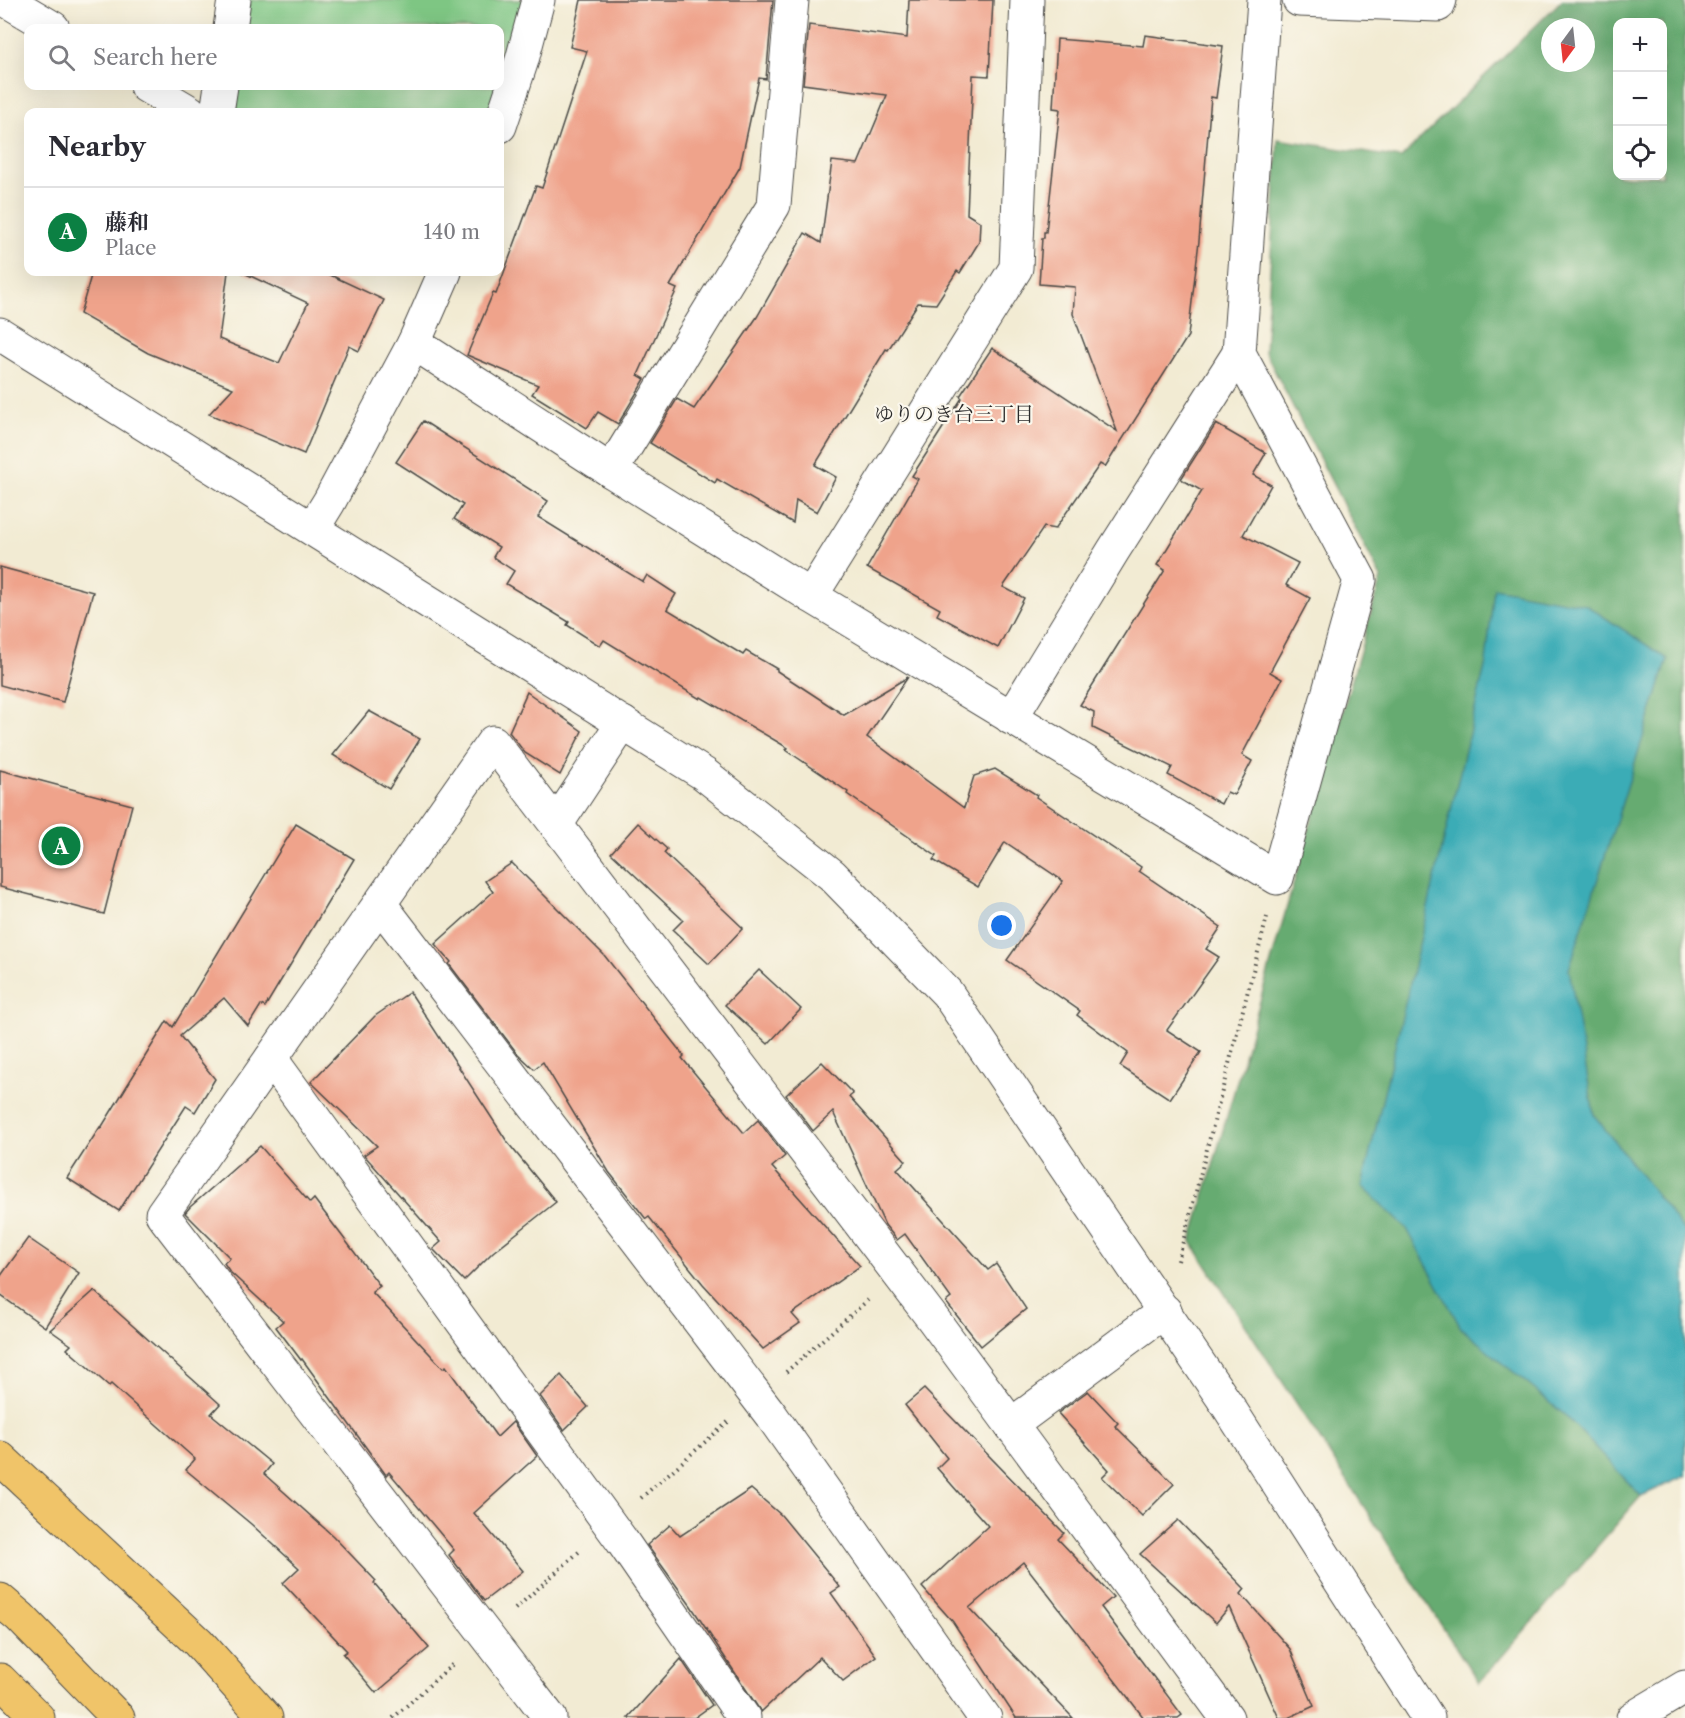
<!DOCTYPE html>
<meta charset="utf-8">
<style>
:root{--surface:#fff;--page:#f2f2f3;--text:#2b2b33;--muted:#7c7c81;--line:#e1e1e2;--accent:#0b8043}
body{margin:0;font-family:"Libre Caslon Text","Noto Serif JP",serif;background:var(--page);color:var(--text)}
.controls{position:absolute;right:18px;top:18px;display:grid;overflow:hidden;border-radius:12px;box-shadow:0 6px 24px #0002}
.controls button{width:54px;height:54px;display:grid;place-items:center;padding:0;border:0;border-bottom:2px solid var(--line);background:var(--surface);color:var(--text);font:30px sans-serif}
.compass{position:absolute;left:1541px;top:18px;width:54px;height:54px;border-radius:50%;background:var(--surface);box-shadow:0 6px 24px #0002;rotate:195deg}
.you{position:absolute;left:1002px;top:926px;width:21px;height:21px;margin:-15px;border:4px solid #fff;border-radius:50%;background:#1a73e8;box-shadow:0 0 0 9px #1a73e833}
.badge{display:grid;place-items:center;width:39px;height:39px;border-radius:50%;background:var(--accent);color:#fff;font-size:20px;font-weight:700}
.pin{position:absolute;translate:-50% -50%;border:3px solid #fff;box-shadow:0 2px 6px #0006}
.list{margin:0;padding:0;list-style:none}
h2{display:flex;justify-content:space-between;align-items:center;height:78px;margin:0;padding:0 24px;font-size:26px}
h2 small{font-size:20px;font-weight:400;color:var(--muted)}
.list li{display:grid;grid-template-columns:39px 1fr auto;gap:18px;align-items:center;box-sizing:border-box;height:90px;padding:0 24px;border-top:2px solid var(--line)}
.list b{display:block;font-size:22px;white-space:nowrap}
.list p{margin:0;font-size:20px;white-space:nowrap;color:var(--muted)}
.list em{font-size:20px;font-style:normal;color:var(--muted)}
.icon{flex:none;width:33px;height:33px;fill:none;stroke:currentColor;stroke-width:2;stroke-linecap:round;stroke-linejoin:round}
.map{position:relative;flex:none;width:1685px;height:1718px;overflow:hidden}
.search{position:absolute;background:var(--surface);box-shadow:0 6px 24px #0002;left:24px;top:24px;width:480px;height:66px;display:flex;align-items:center;gap:15px;box-sizing:border-box;padding:0 21px;border-radius:12px;color:var(--muted);font-size:22px}
.panel{position:absolute;background:var(--surface);box-shadow:0 6px 24px #0002;left:24px;top:108px;width:480px;height:168px;border-radius:12px}
.map>svg:first-child{display:block}
.green{fill:#7ec683;stroke:#547857;stroke-width:1.5}
.forest{fill:#66ab71;stroke:#486b4e;stroke-width:1.5;fill-rule:evenodd}
.water{fill:#3bacb6;stroke:#336c70;stroke-width:1.5}
.building{fill:#efa38b}
.lines{fill:none;stroke-linecap:round;stroke-linejoin:round}
.minor-casing{stroke:#494844;stroke-width:35}
.major-casing{stroke:#494844;stroke-width:35}
.path{stroke:#494844;stroke-width:4;stroke-dasharray:1.5 4.5;stroke-linecap:butt}
.minor{stroke:#fff;stroke-width:33}
.major{stroke:#f0c469;stroke-width:33}
.labels{text-anchor:middle;stroke-width:4.5;stroke-linejoin:round;paint-order:stroke}
.neighbourhood-label{font-size:20px;fill:#2b2b2b;stroke:#fbf7ec}
</style>
<div class="map">
<svg width="1685" height="1718" viewBox="0 0 1685 1718">
<rect width="100%" height="100%" fill="#fbf7ec"/>
<filter id="ink" filterUnits="userSpaceOnUse"><feTurbulence type="fractalNoise" baseFrequency=".0167" numOctaves="2"/><feDisplacementMap in="SourceGraphic" scale="12" xChannelSelector="R" yChannelSelector="G"/><feConvolveMatrix kernelMatrix="1 2 1 2 8 2 1 2 1" color-interpolation-filters="sRGB"/></filter>
<filter id="wash" filterUnits="userSpaceOnUse"><feTurbulence type="fractalNoise" baseFrequency=".008" numOctaves="4" result="noise"/><feDisplacementMap in="SourceGraphic" scale="24" xChannelSelector="R" yChannelSelector="G"/><feGaussianBlur stdDeviation="1.35" result="paint"/><feColorMatrix in="noise" values="0 0 0 0 0 0 0 0 0 0 0 0 0 0 0 0 0 1.4 0 .05"/><feComposite in="paint" operator="in"/></filter>
<g filter="url(#wash)">
<rect width="100%" height="100%" fill="#f2ebd3"/>
<path class="green" d="M 234,0 L 538,0 L 500,112 L 217,112 L 221,86 L 500,86 L 500,28 L 230,28 Z"/>
<path class="forest" d="M 1562,0 L 1685,0 L 1685,1476 L 1641,1496 L 1479,1683 L 1191,1242 L 1381,578 L 1265,352 L 1278,139 L 1401,158 ZM 1618,22 L 1662,22 L 1662,176 L 1618,176 ZM 1550,27 L 1586,27 L 1586,63 L 1550,63 Z"/>
<path class="water" d="M 1494,588 L 1586,605 L 1668,659 L 1569,969 L 1594,1115 L 1685,1232 L 1685,1476 L 1641,1496 L 1566,1416 L 1461,1328 L 1407,1229 L 1362,1186 L 1486,662 Z"/>
<g id="blocks">
<g class="building">
<path d="M 581,0 L 773,0 L 766,79 L 759,78 L 740,167 L 670,286 L 677,289 L 638,375 L 645,379 L 618,424 L 598,412 L 587,428 L 532,394 L 538,385 L 467,355 L 493,293 L 496,294 L 536,186 L 542,188 L 587,51 L 570,47 Z"/>
<path d="M 909,0 L 993,0 L 989,76 L 973,75 L 967,214 L 980,222 L 979,242 L 960,273 L 957,271 L 936,304 L 918,303 L 888,350 L 886,349 L 815,465 L 836,477 L 817,512 L 796,500 L 793,523 L 717,479 L 715,483 L 650,443 L 677,399 L 694,409 L 757,317 L 805,233 L 821,243 L 832,161 L 858,164 L 887,95 L 803,84 L 809,25 L 907,38 Z"/>
<path d="M 1145,35 L 1223,46 L 1216,98 L 1211,97 L 1199,241 L 1188,336 L 1105,467 L 1100,464 L 1055,529 L 1044,527 L 1003,587 L 1024,598 L 998,648 L 937,615 L 940,609 L 867,568 L 918,479 L 912,476 L 962,398 L 960,396 L 992,348 L 1117,431 L 1073,314 L 1075,287 L 1039,284 L 1042,238 L 1044,238 L 1044,232 L 1046,232 L 1060,109 L 1053,108 L 1057,39 L 1143,46 Z"/>
<path d="M 92,272 L 228,272 L 219,339 L 279,363 L 308,303 L 242,272 L 324,272 L 384,300 L 359,351 L 349,346 L 304,454 L 209,414 L 233,388 L 148,353 L 80,314 Z"/>
<path d="M 423,421 L 548,501 L 538,517 L 643,582 L 647,575 L 676,594 L 667,609 L 743,655 L 746,651 L 777,669 L 777,671 L 844,715 L 908,677 L 867,737 L 964,808 L 974,776 L 995,769 L 1037,795 L 1036,797 L 1141,867 L 1139,871 L 1221,927 L 1206,949 L 1219,957 L 1167,1030 L 1201,1052 L 1170,1099 L 1120,1066 L 1128,1053 L 1077,1015 L 1080,1011 L 1007,960 L 1063,881 L 1005,842 L 978,887 L 933,860 L 936,856 L 847,794 L 848,792 L 786,750 L 788,748 L 701,697 L 700,699 L 604,640 L 600,646 L 567,625 L 569,622 L 506,584 L 514,571 L 493,557 L 499,547 L 454,519 L 463,505 L 396,462 Z"/>
<path d="M 1216,424 L 1266,453 L 1253,475 L 1271,485 L 1243,535 L 1298,563 L 1286,585 L 1310,598 L 1270,672 L 1282,679 L 1242,755 L 1252,761 L 1234,795 L 1227,792 L 1221,804 L 1168,775 L 1172,767 L 1093,728 L 1094,712 L 1080,705 L 1165,570 L 1157,565 L 1202,491 L 1181,479 Z"/>
<path d="M 0,567 L 93,592 L 63,702 L 0,685 Z"/>
<path d="M 527,692 L 582,731 L 560,775 L 525,753 L 509,732 Z"/>
<path d="M 369,711 L 420,739 L 389,789 L 333,755 Z"/>
<path d="M 0,770 L 132,805 L 104,914 L 0,887 Z"/>
<path d="M 638,823 L 667,849 L 664,853 L 743,928 L 709,964 L 673,930 L 683,920 L 611,853 Z"/>
<path d="M 296,824 L 354,859 L 265,1007 L 261,1005 L 248,1026 L 224,998 L 180,1036 L 215,1079 L 195,1112 L 186,1106 L 119,1211 L 67,1178 L 100,1127 L 101,1128 L 167,1021 L 173,1027 Z"/>
<path d="M 512,863 L 604,955 L 684,1056 L 682,1058 L 744,1133 L 758,1120 L 785,1156 L 772,1167 L 860,1266 L 792,1314 L 800,1323 L 763,1349 L 703,1284 L 649,1217 L 646,1219 L 609,1172 L 543,1062 L 534,1069 L 517,1053 L 449,964 L 451,962 L 435,944 L 493,892 L 485,881 Z"/>
<path d="M 759,970 L 801,1009 L 768,1044 L 725,1005 Z"/>
<path d="M 410,992 L 508,1143 L 556,1202 L 493,1252 L 464,1281 L 433,1249 L 441,1242 L 364,1155 L 377,1146 L 311,1082 L 375,1016 Z"/>
<path d="M 822,1062 L 853,1094 L 849,1097 L 906,1161 L 897,1169 L 988,1270 L 996,1264 L 1026,1309 L 981,1346 L 946,1302 L 951,1298 L 905,1234 L 897,1240 L 885,1225 L 833,1112 L 813,1131 L 786,1095 Z"/>
<path d="M 260,1146 L 310,1203 L 314,1199 L 380,1286 L 372,1292 L 443,1368 L 446,1366 L 497,1437 L 513,1422 L 537,1456 L 474,1513 L 523,1571 L 484,1601 L 449,1555 L 454,1550 L 389,1472 L 386,1475 L 302,1359 L 301,1360 L 276,1327 L 283,1321 L 230,1272 L 224,1263 L 230,1258 L 185,1213 L 190,1207 Z"/>
<path d="M 28,1238 L 79,1273 L 45,1327 L 0,1295 L 0,1277 Z"/>
<path d="M 94,1291 L 220,1404 L 211,1414 L 272,1464 L 264,1474 L 333,1536 L 376,1581 L 374,1583 L 429,1648 L 376,1693 L 343,1654 L 347,1651 L 283,1583 L 299,1568 L 251,1524 L 186,1470 L 195,1459 L 111,1384 L 109,1386 L 67,1349 L 71,1345 L 50,1330 Z"/>
<path d="M 561,1375 L 588,1407 L 564,1430 L 540,1396 Z"/>
<path d="M 924,1389 L 1064,1533 L 1058,1539 L 1113,1597 L 1101,1607 L 1182,1715 L 1178,1718 L 1144,1718 L 1023,1562 L 969,1608 L 1073,1718 L 1016,1718 L 953,1622 L 922,1587 L 988,1526 L 937,1468 L 947,1458 L 905,1405 Z"/>
<path d="M 1088,1391 L 1118,1423 L 1115,1426 L 1174,1484 L 1142,1516 L 1102,1477 L 1109,1470 L 1058,1413 Z"/>
<path d="M 751,1489 L 781,1515 L 840,1587 L 831,1593 L 876,1656 L 843,1681 L 820,1657 L 761,1712 L 691,1606 L 647,1545 L 670,1525 L 680,1536 Z"/>
<path d="M 1178,1520 L 1245,1589 L 1241,1594 L 1290,1649 L 1314,1706 L 1288,1718 L 1279,1718 L 1229,1607 L 1216,1623 L 1140,1554 Z"/>
<path d="M 681,1659 L 712,1705 L 694,1718 L 628,1718 Z"/>
</g>
</g>
</g>
<g filter="url(#ink)">
<use href="#blocks" fill-opacity="0" stroke="#494844" stroke-width="1.5"/>
<g class="lines">
<defs>
<g id="minor">
<path d="M 6,0 L 53,28"/>
<path d="M 792,0 L 774,205 L 611,471 L 811,596 L 1277,878 L 1360,580 L 1239,353 L 1264,0"/>
<path d="M 1299,0 L 1438,5 L 1440,0"/>
<path d="M 230,28 L 234,0"/>
<path d="M 146,86 L 190,112"/>
<path d="M 217,112 L 221,86"/>
<path d="M 500,126 L 522,60 L 538,0"/>
<path d="M 0,334 L 704,774 L 832,875 L 947,993 L 1228,1406 L 1428,1718"/>
<path d="M 414,343 L 611,471"/>
<path d="M 313,528 L 329,502 L 414,343 L 445,272"/>
<path d="M 811,596 L 1016,268 L 1027,0"/>
<path d="M 1011,718 L 1113,551 L 1239,353"/>
<path d="M 556,825 L 623,723"/>
<path d="M 380,904 L 771,1415 L 985,1718"/>
<path d="M 271,1059 L 622,1541 L 744,1718"/>
<path d="M 1011,1425 L 1165,1311"/>
<path d="M 550,1718 L 162,1214 L 493,742 L 933,1319 L 1227,1718"/>
<path d="M 1633,1718 L 1685,1687"/>
</g>
<g id="major">
<path d="M 0,1458 L 198,1642 L 266,1718"/>
<path d="M 0,1600 L 20,1617 L 118,1718"/>
<path d="M 0,1680 L 38,1718"/>
</g>
</defs>
<use href="#minor" class="minor-casing"/>
<use href="#major" class="major-casing"/>
<g class="path">
<path d="M 1178,1261 L 1267,917"/>
<path d="M 786,1372 L 868,1300"/>
<path d="M 641,1498 L 728,1422"/>
<path d="M 515,1609 L 581,1550"/>
<path d="M 393,1718 L 455,1662"/>
</g>
<use href="#minor" class="minor"/>
<use href="#major" class="major"/>
</g>
</g>
<g class="labels">
<g class="neighbourhood-label">
<text x="954" y="421">ゆりのき台三丁目</text>
</g>
</g>
</svg>
<div class="controls">
<button>+</button>
<button>−</button>
<button><svg class="icon" aria-label="locate" viewBox="0 0 24 24"><circle cx="12" cy="12" r="6"/><path d="M12 2v4M12 18v4M2 12h4M18 12h4"/></svg></button>
</div>
<svg class="compass" viewBox="-18 -18 36 36"><path d="M0-13l5 13h-10z" fill="#e53935"/><path d="M0 13l5-13h-10z" fill="#7c7c81"/></svg>
<div class="you"></div>
<div class="pin badge" style="left:61px;top:846px">A</div>
<div class="search"><svg class="icon" aria-label="search" viewBox="0 0 24 24"><circle cx="10" cy="10" r="6"/><path d="M15 15l6 6"/></svg>Search here</div>
<section class="panel">
<h2>Nearby<small></small></h2>
<ul class="list">
<li><span class="badge">A</span><div><b>藤和</b><p>Place</p></div><em>140 m</em></li>
</ul>
</section>
</div>
